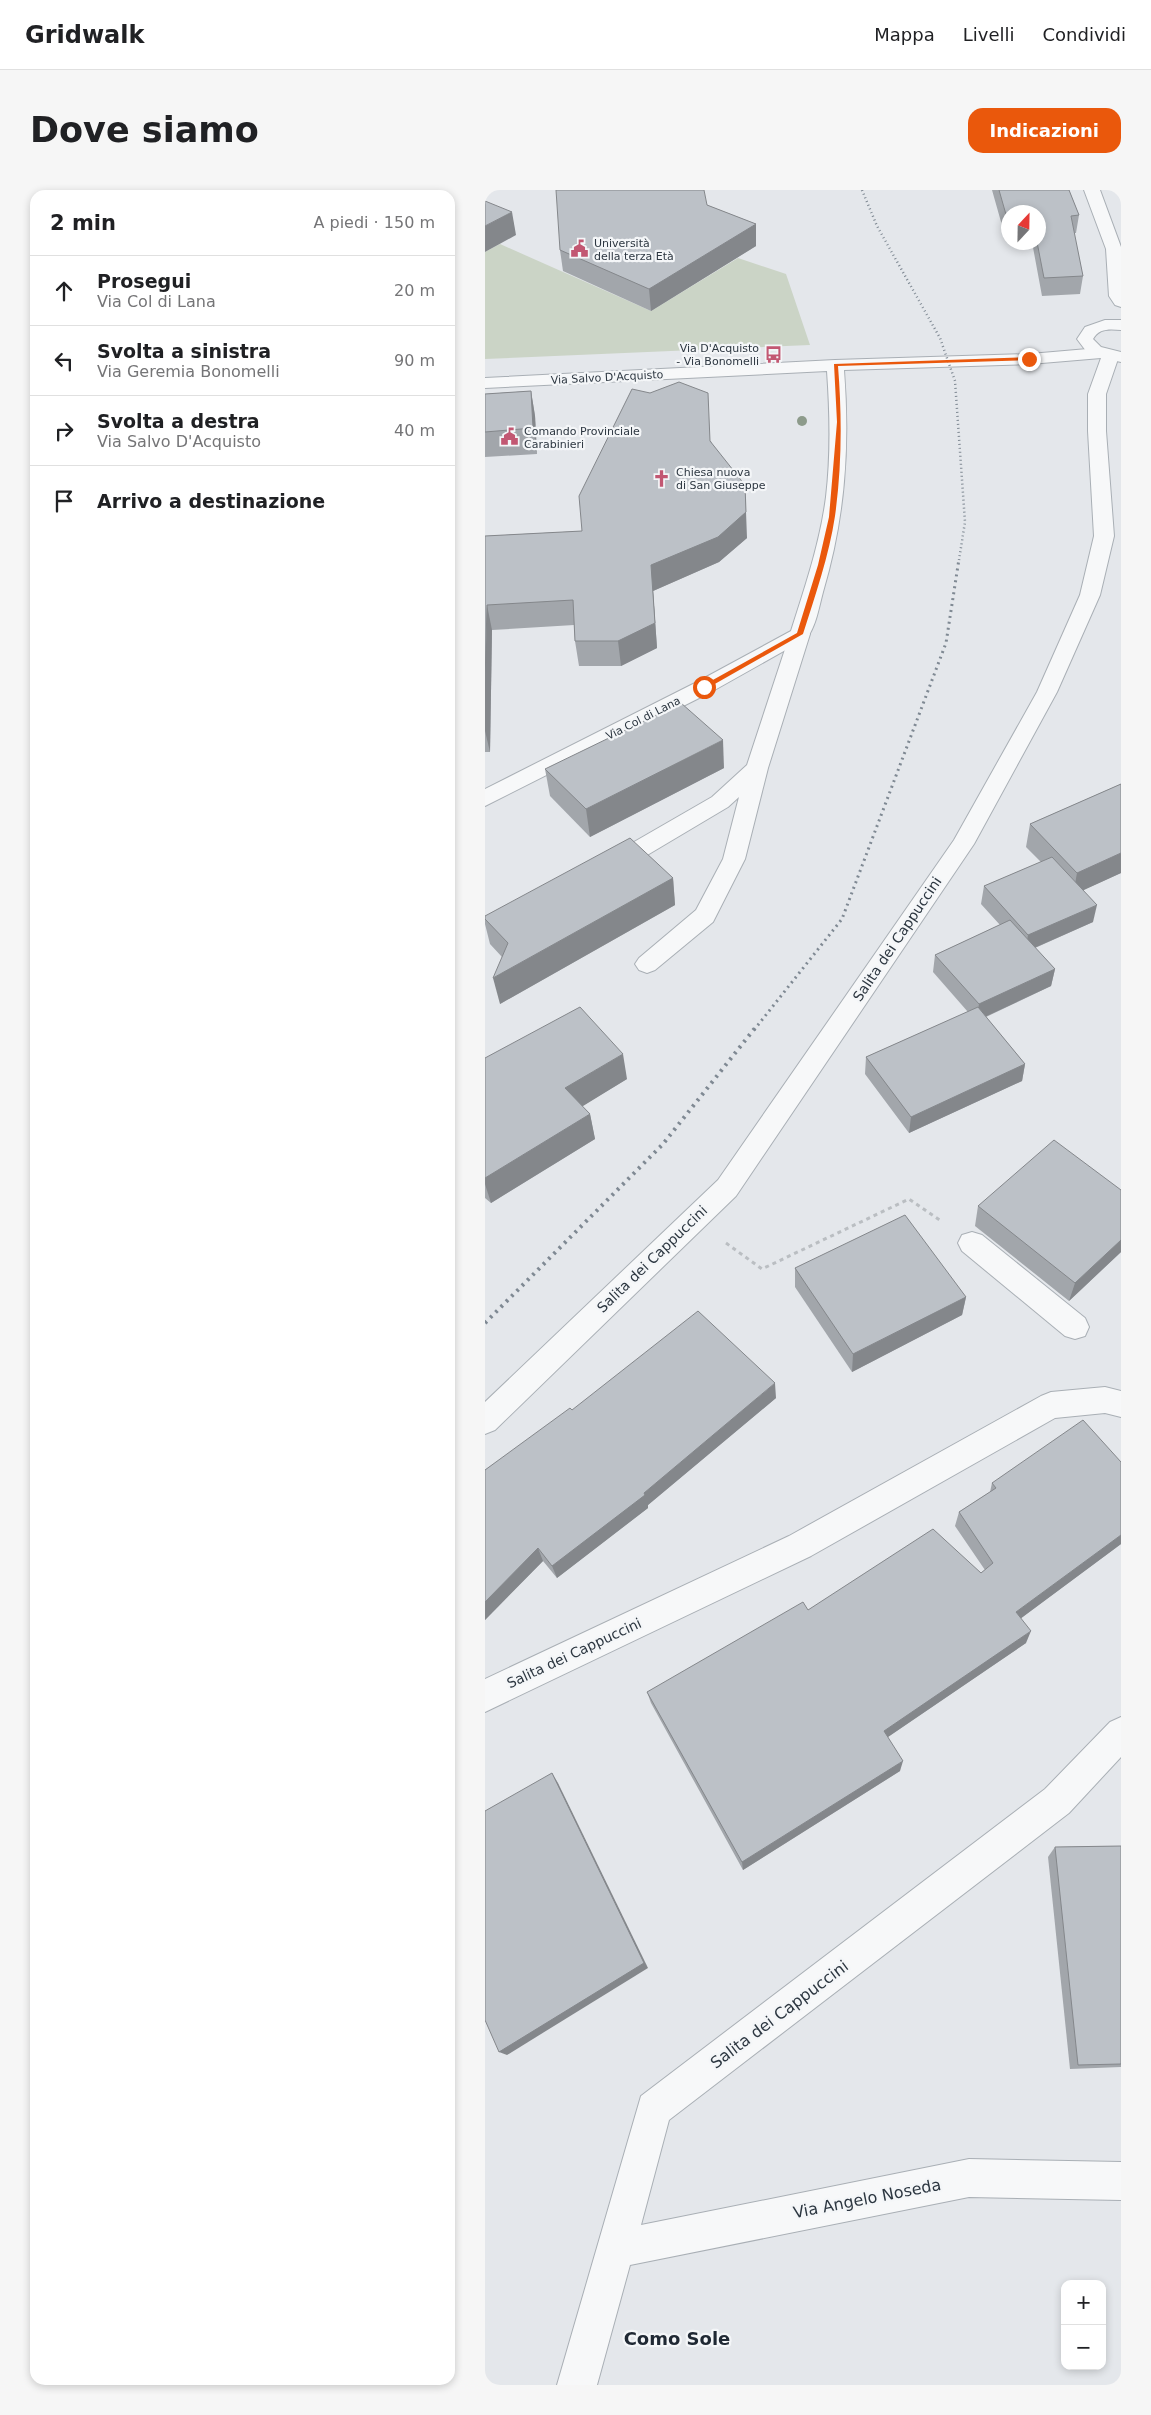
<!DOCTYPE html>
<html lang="it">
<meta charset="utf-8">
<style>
:root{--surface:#fff;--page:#f6f6f6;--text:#202124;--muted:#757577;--line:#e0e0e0;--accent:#ea580c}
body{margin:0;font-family:"DejaVu Sans",sans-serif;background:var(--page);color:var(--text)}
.controls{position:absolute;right:15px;bottom:15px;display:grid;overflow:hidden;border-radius:10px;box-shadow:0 2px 8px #0003}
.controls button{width:45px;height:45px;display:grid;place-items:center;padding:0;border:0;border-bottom:1px solid var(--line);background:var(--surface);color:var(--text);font:25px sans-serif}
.compass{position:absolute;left:516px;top:15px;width:45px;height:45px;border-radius:50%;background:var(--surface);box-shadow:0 2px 8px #0003;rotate:22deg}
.stop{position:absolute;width:15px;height:15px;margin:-11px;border:4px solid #ea580c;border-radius:50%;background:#fff}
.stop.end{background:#ea580c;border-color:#fff;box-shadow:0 1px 5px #0008}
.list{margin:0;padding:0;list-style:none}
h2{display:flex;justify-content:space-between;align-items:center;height:65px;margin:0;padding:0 20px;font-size:21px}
h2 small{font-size:16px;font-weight:400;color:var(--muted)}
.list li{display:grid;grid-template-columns:32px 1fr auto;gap:15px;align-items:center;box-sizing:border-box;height:70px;padding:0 20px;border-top:1px solid var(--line)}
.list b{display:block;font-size:19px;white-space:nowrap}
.list p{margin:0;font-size:16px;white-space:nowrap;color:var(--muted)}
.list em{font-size:16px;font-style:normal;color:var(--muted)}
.icon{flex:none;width:28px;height:28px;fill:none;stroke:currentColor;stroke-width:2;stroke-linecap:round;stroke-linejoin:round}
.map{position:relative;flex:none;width:636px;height:2195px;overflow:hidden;border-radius:15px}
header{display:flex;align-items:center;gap:30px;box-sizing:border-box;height:70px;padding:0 25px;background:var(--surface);border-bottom:1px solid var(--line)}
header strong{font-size:24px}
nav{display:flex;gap:28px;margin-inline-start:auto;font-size:18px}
.intro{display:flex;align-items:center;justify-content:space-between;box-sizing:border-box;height:120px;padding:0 30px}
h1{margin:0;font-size:35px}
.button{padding:12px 22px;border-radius:15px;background:var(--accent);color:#fff;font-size:18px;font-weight:700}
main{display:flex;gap:30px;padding:0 30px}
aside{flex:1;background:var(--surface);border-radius:15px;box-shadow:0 2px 8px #0003}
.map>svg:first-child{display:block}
.green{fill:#cbd4c6}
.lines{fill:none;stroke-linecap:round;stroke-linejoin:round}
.service-casing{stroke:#a9afb5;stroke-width:2}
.pedestrian-casing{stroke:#a9afb5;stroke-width:2}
.minor-casing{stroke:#a9afb5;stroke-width:2}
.tertiary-casing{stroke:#a9afb5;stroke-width:2}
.path{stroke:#babec2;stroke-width:3;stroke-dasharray:4 4;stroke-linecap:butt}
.service{fill:#f7f8f9;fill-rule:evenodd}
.pedestrian{fill:#f7f8f9;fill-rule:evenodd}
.minor{fill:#f7f8f9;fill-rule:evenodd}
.tertiary{fill:#f7f8f9;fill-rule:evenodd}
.rail-far2{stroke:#7f8993;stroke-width:2.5;stroke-dasharray:1 3;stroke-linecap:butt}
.rail-far1{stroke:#7f8993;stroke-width:3;stroke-dasharray:2 4;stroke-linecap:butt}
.rail{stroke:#7f8993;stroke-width:4;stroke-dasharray:2.5 5;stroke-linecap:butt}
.tree{fill:#8d9b8b}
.wall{fill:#a2a6ab}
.shaded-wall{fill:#84878b}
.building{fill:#bcc1c7;stroke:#84878b}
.route{fill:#ea580c}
.labels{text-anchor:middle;stroke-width:4.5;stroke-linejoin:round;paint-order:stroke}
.far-poi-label{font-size:11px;fill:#2d3741;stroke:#f4f6f8;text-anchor:start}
.far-street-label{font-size:11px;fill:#2d3741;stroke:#f4f6f8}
.street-label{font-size:14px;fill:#2d3741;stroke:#f4f6f8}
.near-street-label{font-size:16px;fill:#2d3741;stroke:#f4f6f8}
.near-neighbourhood-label{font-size:18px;font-weight:bold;fill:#1f2833;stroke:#f4f6f8}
</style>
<header>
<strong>Gridwalk</strong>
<nav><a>Mappa</a><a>Livelli</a><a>Condividi</a></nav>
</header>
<div class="intro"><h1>Dove siamo</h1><a class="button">Indicazioni</a></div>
<main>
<aside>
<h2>2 min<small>A piedi · 150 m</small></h2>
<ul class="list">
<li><svg class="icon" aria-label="ahead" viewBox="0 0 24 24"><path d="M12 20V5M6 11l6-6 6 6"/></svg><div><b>Prosegui</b><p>Via Col di Lana</p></div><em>20 m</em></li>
<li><svg class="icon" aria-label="left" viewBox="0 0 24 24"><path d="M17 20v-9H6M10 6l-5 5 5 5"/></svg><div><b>Svolta a sinistra</b><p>Via Geremia Bonomelli</p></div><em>90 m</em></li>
<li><svg class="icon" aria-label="right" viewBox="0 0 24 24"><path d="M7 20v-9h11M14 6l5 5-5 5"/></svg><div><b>Svolta a destra</b><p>Via Salvo D'Acquisto</p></div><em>40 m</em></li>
<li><svg class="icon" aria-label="arrive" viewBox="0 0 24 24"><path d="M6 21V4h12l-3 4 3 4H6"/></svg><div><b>Arrivo a destinazione</b></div></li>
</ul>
</aside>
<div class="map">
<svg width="636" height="2195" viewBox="0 0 636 2195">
<rect width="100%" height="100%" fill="#e4e7eb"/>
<path class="green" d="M 15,54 L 166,121 L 253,68 L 301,84 L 325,155 L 0,169 L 0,62 Z"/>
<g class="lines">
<defs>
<path id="service" d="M 315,438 L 322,440 L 325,444 L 283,578 L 260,669 L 228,732 L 170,780 L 162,783 L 154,780 L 150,774 L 154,768 L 211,720 L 238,669 L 254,607 L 243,617 L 132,683 L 124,685 L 116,683 L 113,677 L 116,671 L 227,607 L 262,575 L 305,444 L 308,440 Z"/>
<path id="pedestrian" d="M 487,1042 L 497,1045 L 600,1128 L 604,1137 L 600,1146 L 590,1149 L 580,1146 L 477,1061 L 473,1053 L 477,1045 Z"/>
<g id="minor">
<path d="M 614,158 L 622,162 L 631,162 L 634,166 L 621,204 L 621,241 L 629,346 L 615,405 L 572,502 L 489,654 L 251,1006 L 10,1240 L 0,1244 L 0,1212 L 233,990 L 469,650 L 552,502 L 595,405 L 609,346 L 603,241 L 603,204 L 616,168 L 545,174 L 359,180 C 365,257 360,328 338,402 C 334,417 331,436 322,448 L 226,502 L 0,616 L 0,599 L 212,492 L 306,441 C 320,397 335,353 341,307 C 346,265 345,223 342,181 L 0,198 L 0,188 L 350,170 L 545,164 Z"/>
<path d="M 620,1197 L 636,1201 L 636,1227 L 620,1223 L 570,1228 L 326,1366 L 0,1522 L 0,1489 L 304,1346 L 556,1206 L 566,1202 Z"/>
<path d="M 636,1527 L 636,1567 L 584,1623 L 184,1930 L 156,2035 L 484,1969 L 636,1972 L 636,2010 L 484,2007 L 145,2075 L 112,2195 L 72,2195 L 156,1906 L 560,1599 L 625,1532 Z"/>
</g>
<g id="tertiary">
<path d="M 599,0 L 615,0 L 636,57 L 636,117 L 630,115 L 624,106 L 621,59 Z"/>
<path d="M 620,130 L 636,130 L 636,140 C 625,139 614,138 608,149 L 616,157 L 636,162 L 636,172 L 604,165 L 592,149 L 600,137 Z"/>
</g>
</defs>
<use href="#service" class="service-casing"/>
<use href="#pedestrian" class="pedestrian-casing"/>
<use href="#minor" class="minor-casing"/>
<use href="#tertiary" class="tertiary-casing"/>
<path class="path" d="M 241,1053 L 277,1079 L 424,1009 L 456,1031"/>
<use href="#service" class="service"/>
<use href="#pedestrian" class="pedestrian"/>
<use href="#minor" class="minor"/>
<use href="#tertiary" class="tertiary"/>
<path class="rail-far2" d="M 377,0 L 392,36 L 455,148 L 470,191 L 480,332 L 474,370"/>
<path class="rail-far1" d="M 269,840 L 357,729 L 461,453 L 474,369"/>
<path class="rail" d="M 0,1133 L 178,954 L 270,838"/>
</g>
<circle class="tree" cx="317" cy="231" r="5"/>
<g class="wall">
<path d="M 507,0 L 584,0 L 594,25 L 591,43 L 589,43 L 598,86 L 595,104 L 557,106 L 547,52 L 554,52 L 554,22 L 524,22 L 524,46 L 520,46 Z"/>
<path d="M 222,15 L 271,34 L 271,56 L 166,121 L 78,81 L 75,60 Z"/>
<path d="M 46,201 L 50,226 L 52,264 L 0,267 L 0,204 Z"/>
<path d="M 226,251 L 262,348 L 234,372 L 168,401 L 172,458 L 136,476 L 94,476 L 90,451 L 89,435 L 7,440 L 5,562 L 0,562 L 0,346 L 97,341 Z"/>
<path d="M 239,578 L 105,647 L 65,606 L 60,579 Z"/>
<path d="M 636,594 L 636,683 L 598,700 L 608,732 L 550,758 L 570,779 L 566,796 L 501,827 L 540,874 L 537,891 L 424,943 L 380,884 L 381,867 L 483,822 L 448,782 L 450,765 L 515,735 L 496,714 L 499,696 L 556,672 L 541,657 L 545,634 Z"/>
<path d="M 188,688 L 190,715 L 15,814 L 17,767 L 5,754 L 0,734 L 0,726 Z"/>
<path d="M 0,868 L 142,889 L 97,916 L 105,924 L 110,949 L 6,1013 L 0,1008 Z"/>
<path d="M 636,1000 L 636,1062 L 584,1111 L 490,1036 L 493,1016 Z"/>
<path d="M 310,1078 L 481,1107 L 477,1125 L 367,1182 L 310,1097 Z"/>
<path d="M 291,1208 L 163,1315 L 163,1318 L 72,1388 L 58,1371 L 0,1430 L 0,1280 L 87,1220 Z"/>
<path d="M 636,1272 L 636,1354 L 536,1428 L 541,1453 L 403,1547 L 415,1581 L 258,1680 L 166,1513 L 162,1502 L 323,1420 L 496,1383 L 500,1380 L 470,1336 L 474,1322 L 505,1302 L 507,1293 Z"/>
<path d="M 636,1656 L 636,1877 L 585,1879 L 563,1667 L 570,1657 Z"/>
</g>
<g class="shaded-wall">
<path d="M 27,22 L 31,45 L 0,62 L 0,36 Z"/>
<path d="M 271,34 L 271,56 L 166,121 L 164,99 Z"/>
<path d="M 46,201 L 50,226 L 52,264 L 48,238 Z"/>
<path d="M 260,295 L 262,348 L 234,372 L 168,401 L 172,458 L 136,476 L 133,451 L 166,375 Z"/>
<path d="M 2,415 L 7,440 L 5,562 L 0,541 L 0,493 Z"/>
<path d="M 238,550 L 239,578 L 105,647 L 101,619 Z"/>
<path d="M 636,663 L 636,683 L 588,705 L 592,683 Z"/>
<path d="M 188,688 L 190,715 L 15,814 L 8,788 Z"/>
<path d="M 612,715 L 608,732 L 540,762 L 543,745 Z"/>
<path d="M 570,779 L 566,796 L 491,831 L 494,814 Z"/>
<path d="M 138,864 L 142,889 L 85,924 L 80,898 Z"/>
<path d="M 540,874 L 537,891 L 424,943 L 426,927 Z"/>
<path d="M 105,924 L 110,949 L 6,1013 L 0,994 L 0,988 Z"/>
<path d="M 636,1050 L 636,1062 L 584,1111 L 590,1093 Z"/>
<path d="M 481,1107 L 477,1125 L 367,1182 L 368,1164 Z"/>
<path d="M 290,1193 L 291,1208 L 163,1315 L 163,1318 L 72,1388 L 67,1376 L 159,1303 Z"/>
<path d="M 636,1345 L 636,1354 L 527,1435 L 531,1422 Z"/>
<path d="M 53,1358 L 58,1371 L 0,1430 L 0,1412 Z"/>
<path d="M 546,1441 L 541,1453 L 397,1551 L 399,1541 Z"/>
<path d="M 418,1571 L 415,1581 L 258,1680 L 257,1672 Z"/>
<path d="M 67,1583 L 73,1593 L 163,1778 L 22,1865 L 14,1862 Z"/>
</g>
<g class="building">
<path d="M 71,0 L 219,0 L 222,15 L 271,34 L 164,99 L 75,60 Z"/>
<path d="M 514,0 L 584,0 L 594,25 L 586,26 L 598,86 L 559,88 L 552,52 L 554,52 L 554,22 L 524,22 L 524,28 L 522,28 Z"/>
<path d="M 0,11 L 27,22 L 0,36 Z"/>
<path d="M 194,192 L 223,203 L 225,251 L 260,295 L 261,322 L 233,347 L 166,375 L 170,433 L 133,451 L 90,451 L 88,410 L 2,415 L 0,493 L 0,346 L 97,341 L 94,306 L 147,199 L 165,203 Z"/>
<path d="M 46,201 L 48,238 L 0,242 L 0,204 Z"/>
<path d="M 196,513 L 238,550 L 101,619 L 60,579 Z"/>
<path d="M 636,594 L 636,663 L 592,683 L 545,634 Z"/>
<path d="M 145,648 L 188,688 L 8,788 L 23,753 L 0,729 L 0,726 Z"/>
<path d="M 567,667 L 612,715 L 543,745 L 499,696 Z"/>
<path d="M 525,730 L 570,779 L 494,814 L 450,765 Z"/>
<path d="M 95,817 L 138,864 L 80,898 L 105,924 L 0,988 L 0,868 Z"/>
<path d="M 493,817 L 540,874 L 426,927 L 381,867 Z"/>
<path d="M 569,950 L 636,1000 L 636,1050 L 590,1093 L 493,1016 Z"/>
<path d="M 420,1025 L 481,1107 L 368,1164 L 310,1078 Z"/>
<path d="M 213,1121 L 290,1193 L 159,1303 L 160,1305 L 67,1376 L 53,1358 L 0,1412 L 0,1280 L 85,1218 L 87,1220 Z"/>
<path d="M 598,1230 L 636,1272 L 636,1345 L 531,1422 L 546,1441 L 399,1541 L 418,1571 L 257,1672 L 162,1502 L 318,1412 L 323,1420 L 448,1339 L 496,1383 L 508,1373 L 474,1322 L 511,1298 L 507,1293 Z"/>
<path d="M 67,1583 L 159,1773 L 14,1862 L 0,1830 L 0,1621 Z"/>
<path d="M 636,1656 L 636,1874 L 593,1875 L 570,1657 Z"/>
</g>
<path class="route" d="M 544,167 L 546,170 L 353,176 C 357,226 357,276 350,326 C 344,366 330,406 318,444 L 221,499 L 217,499 L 217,496 L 312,443 L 333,375 L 344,327 L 352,232 L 349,174 Z"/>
<defs>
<symbol id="civic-bare" viewBox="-9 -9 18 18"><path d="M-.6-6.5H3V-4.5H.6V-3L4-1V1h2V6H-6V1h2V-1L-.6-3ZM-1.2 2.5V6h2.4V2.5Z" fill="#c25772" stroke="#f4f6f8" stroke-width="2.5" paint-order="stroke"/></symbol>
<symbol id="bus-bare" viewBox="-9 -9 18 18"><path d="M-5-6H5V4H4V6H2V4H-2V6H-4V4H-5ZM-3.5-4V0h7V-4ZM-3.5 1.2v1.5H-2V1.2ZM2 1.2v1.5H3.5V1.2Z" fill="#c25772" stroke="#f4f6f8" stroke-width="2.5" paint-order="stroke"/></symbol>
<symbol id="church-bare" viewBox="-9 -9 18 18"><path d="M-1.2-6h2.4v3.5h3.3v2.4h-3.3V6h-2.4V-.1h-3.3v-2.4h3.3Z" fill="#c25772" stroke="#f4f6f8" stroke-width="2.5" paint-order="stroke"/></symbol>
</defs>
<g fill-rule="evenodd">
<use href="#civic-bare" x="82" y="46" width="25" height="25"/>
<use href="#bus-bare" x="276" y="152" width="25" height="25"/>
<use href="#civic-bare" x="12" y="234" width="25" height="25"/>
<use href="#church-bare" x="164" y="276" width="25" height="25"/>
</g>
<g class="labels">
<g class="far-poi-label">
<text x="109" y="57">Università<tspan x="109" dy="13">della terza Età</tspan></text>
<text x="274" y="162" text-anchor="end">Via D'Acquisto<tspan x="274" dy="13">- Via Bonomelli</tspan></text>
<text x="39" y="245">Comando Provinciale<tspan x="39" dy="13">Carabinieri</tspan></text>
<text x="191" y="286">Chiesa nuova<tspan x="191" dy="13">di San Giuseppe</tspan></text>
</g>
<g class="far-street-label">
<text transform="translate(122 187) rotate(-3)" y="4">Via Salvo D'Acquisto</text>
<text transform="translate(158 528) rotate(-27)" y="4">Via Col di Lana</text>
</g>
<g class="street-label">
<text transform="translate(412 749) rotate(-56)" y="5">Salita dei Cappuccini</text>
<text transform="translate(167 1069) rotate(-44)" y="5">Salita dei Cappuccini</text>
<text transform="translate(89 1463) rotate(-25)" y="5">Salita dei Cappuccini</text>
</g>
<g class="near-street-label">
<text transform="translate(294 1824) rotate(-37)" y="6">Salita dei Cappuccini</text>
<text transform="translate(382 2008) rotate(-11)" y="6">Via Angelo Noseda</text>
</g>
<g class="near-neighbourhood-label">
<text x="192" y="2155">Como Sole</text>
</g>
</g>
</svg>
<div class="controls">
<button>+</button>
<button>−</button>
</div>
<svg class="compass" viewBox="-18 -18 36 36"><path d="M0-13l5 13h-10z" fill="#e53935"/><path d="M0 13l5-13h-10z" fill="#757577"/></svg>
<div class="stop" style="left:219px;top:497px"></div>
<div class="stop end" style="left:544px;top:169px"></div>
</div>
</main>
